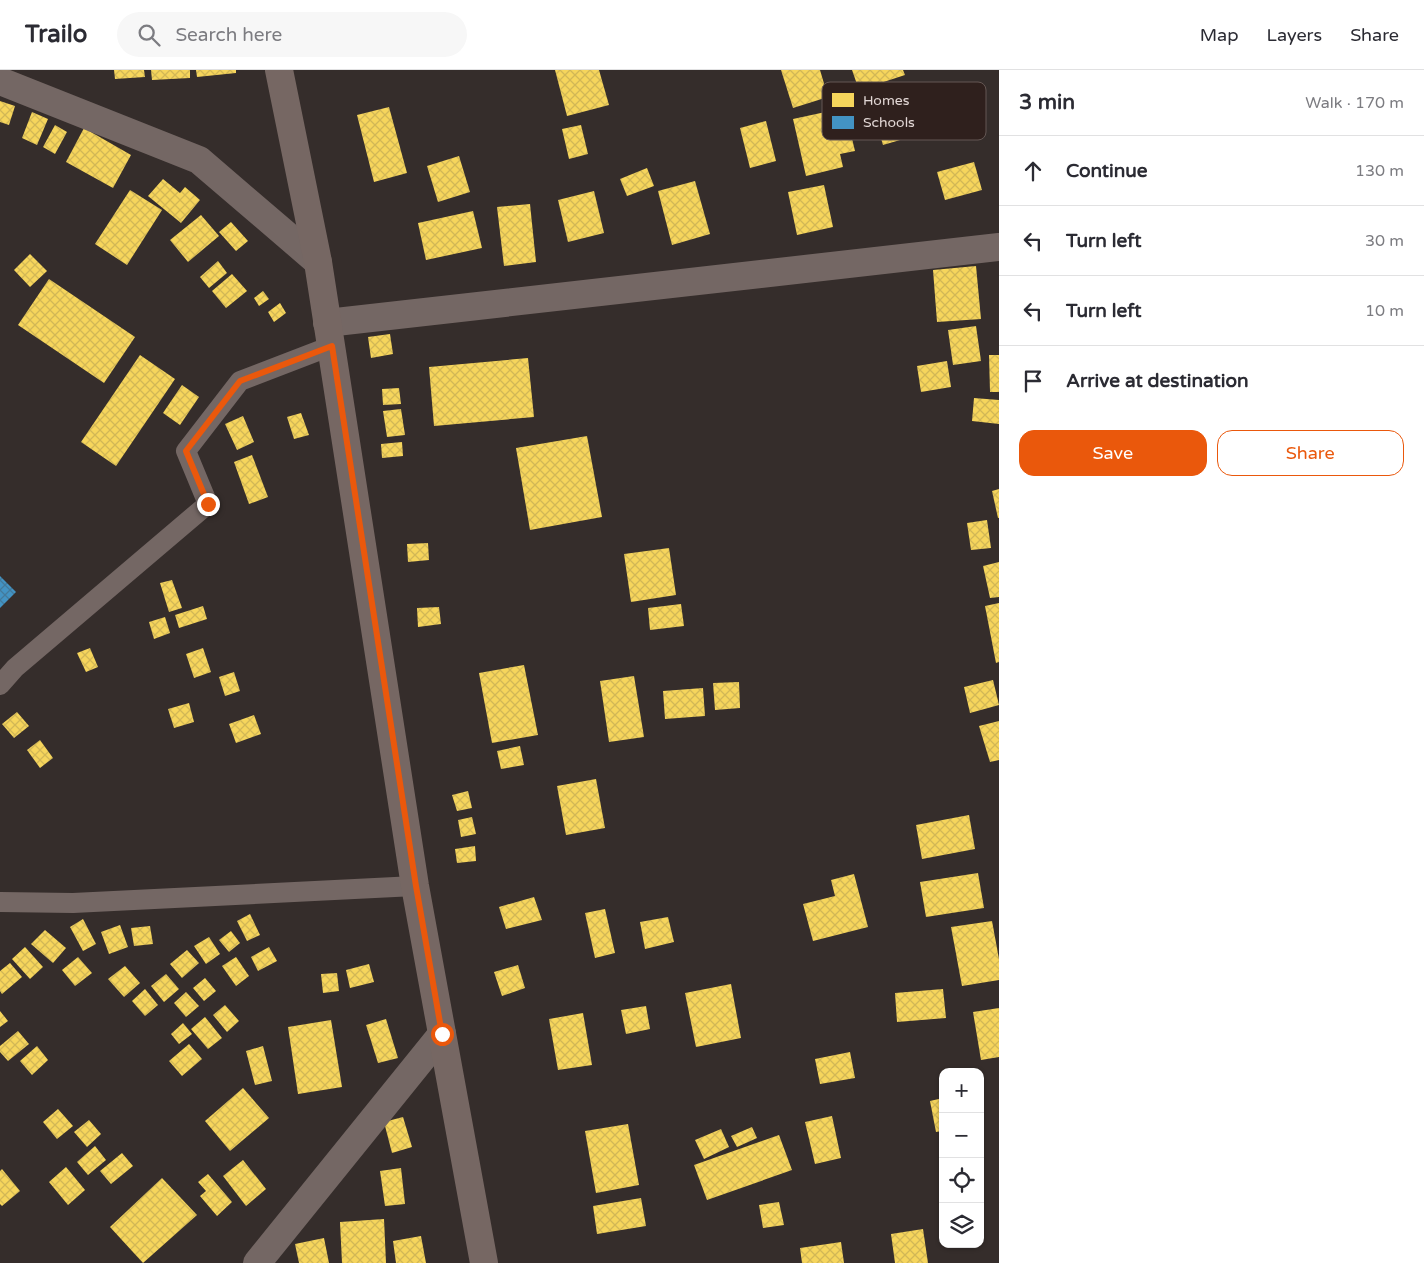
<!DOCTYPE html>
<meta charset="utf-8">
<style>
:root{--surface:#fff;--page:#f7f7f7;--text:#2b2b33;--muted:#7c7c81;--line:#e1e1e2;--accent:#ea580c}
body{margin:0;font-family:"Varela Round",sans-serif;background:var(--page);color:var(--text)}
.controls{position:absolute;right:15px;bottom:15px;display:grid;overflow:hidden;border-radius:10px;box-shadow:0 1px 4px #0004}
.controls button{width:45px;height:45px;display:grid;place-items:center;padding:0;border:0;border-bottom:1px solid var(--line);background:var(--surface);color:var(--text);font:25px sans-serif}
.stop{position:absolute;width:15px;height:15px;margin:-11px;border:4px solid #ea580c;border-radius:50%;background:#fff}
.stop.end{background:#ea580c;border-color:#fff;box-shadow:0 1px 5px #0008}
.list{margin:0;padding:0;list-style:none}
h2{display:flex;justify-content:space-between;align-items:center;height:65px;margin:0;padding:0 20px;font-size:21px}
h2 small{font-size:16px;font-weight:400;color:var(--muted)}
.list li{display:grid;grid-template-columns:32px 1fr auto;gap:15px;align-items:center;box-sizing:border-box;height:70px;padding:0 20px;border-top:1px solid var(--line)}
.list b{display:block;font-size:19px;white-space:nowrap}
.list em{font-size:16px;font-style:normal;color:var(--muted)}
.actions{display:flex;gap:10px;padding:15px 20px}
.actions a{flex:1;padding:11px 0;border:1px solid var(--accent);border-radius:15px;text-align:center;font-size:18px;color:var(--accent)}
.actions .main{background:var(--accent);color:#fff}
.icon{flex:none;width:28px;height:28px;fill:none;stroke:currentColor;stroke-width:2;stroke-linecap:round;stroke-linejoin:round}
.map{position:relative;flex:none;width:999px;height:1193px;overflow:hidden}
header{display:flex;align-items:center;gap:30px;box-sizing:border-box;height:70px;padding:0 25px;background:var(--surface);border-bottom:1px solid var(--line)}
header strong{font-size:24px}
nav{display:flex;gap:28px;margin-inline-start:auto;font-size:18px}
.search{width:350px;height:45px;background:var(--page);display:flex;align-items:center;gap:12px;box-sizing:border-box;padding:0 18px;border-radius:28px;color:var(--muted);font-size:19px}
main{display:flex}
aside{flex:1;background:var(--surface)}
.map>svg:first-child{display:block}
.homes{fill:url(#homes-cross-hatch)}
.schools{fill:url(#schools-cross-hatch)}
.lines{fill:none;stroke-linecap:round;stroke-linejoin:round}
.service{stroke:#746764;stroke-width:20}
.minor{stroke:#746764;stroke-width:28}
.primary{stroke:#766763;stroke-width:28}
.route{stroke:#ea580c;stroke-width:6}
.key{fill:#2f201d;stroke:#655754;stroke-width:1}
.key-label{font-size:14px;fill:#e2d7d5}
</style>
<header>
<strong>Trailo</strong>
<div class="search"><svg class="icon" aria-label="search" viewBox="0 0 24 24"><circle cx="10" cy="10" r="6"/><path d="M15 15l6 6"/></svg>Search here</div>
<nav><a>Map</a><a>Layers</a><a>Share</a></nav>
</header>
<main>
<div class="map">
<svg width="999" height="1193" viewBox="0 0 999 1193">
<defs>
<pattern id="homes-cross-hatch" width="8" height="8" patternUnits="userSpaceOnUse" patternTransform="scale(1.25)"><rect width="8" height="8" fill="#f6d55c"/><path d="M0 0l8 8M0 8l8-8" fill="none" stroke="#d2b756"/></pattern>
<pattern id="schools-cross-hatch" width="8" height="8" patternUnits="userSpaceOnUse" patternTransform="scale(1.25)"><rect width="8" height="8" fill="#4393c3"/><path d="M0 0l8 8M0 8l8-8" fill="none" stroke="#437a9c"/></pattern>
</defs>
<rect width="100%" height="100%" fill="#352d2b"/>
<g class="homes">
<path d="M 114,0 L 144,0 L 145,7 L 115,9 Z"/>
<path d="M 151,0 L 190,0 L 190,8 L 152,10 Z"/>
<path d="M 196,0 L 236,0 L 236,3 L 197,7 Z"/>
<path d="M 555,0 L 599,0 L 609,35 L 567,46 Z"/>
<path d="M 781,0 L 820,0 L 828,27 L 793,38 Z"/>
<path d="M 852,0 L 903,0 L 905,5 L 859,20 Z"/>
<path d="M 911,19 L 924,63 L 883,75 L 869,31 Z"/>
<path d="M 0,31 L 15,36 L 9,55 L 0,52 Z"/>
<path d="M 389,37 L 407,103 L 374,112 L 357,45 Z"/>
<path d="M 830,41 L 834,55 L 848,52 L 855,81 L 840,84 L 843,97 L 806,106 L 793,49 Z"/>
<path d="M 32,42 L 48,49 L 37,75 L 22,68 Z"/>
<path d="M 766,51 L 776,91 L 750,98 L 740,58 Z"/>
<path d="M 55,55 L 67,62 L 55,84 L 43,77 Z"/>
<path d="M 581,55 L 588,84 L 569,89 L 562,59 Z"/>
<path d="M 84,58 L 131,85 L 113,118 L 66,92 Z"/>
<path d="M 459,86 L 470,122 L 438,132 L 427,96 Z"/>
<path d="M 974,92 L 982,120 L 945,130 L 937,102 Z"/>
<path d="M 647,98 L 654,116 L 627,126 L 620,109 Z"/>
<path d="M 163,109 L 180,123 L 185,117 L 200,130 L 181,153 L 148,126 Z"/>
<path d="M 695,111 L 710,164 L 672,175 L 658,121 Z"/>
<path d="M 824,115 L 833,157 L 797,165 L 788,122 Z"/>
<path d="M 130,120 L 162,140 L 127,195 L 95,174 Z"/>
<path d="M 594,121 L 604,163 L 568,172 L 558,130 Z"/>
<path d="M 530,134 L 536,192 L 504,196 L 497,137 Z"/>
<path d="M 473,141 L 482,178 L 426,190 L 418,153 Z"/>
<path d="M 201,145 L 219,166 L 188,192 L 170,170 Z"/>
<path d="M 231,152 L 248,171 L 236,181 L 219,162 Z"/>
<path d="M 30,184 L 47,201 L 30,217 L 14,200 Z"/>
<path d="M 218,191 L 227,203 L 209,218 L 200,207 Z"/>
<path d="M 976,196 L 981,249 L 937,252 L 933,200 Z"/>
<path d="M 232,204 L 247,221 L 226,238 L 212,221 Z"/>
<path d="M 49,209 L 135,267 L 104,313 L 18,255 Z"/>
<path d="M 263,221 L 269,229 L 259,236 L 254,228 Z"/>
<path d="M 280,233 L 286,243 L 274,252 L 268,242 Z"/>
<path d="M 976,256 L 981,291 L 953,295 L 948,260 Z"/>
<path d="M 390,264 L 393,284 L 371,288 L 368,267 Z"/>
<path d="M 140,285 L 175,309 L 116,396 L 81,372 Z"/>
<path d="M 989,285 L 999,285 L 999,322 L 990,322 Z"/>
<path d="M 528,288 L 534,347 L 434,356 L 429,297 Z"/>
<path d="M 947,291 L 951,317 L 921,322 L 917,296 Z"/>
<path d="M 182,315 L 199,327 L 180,355 L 163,343 Z"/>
<path d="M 399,318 L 401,334 L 383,335 L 382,319 Z"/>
<path d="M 974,328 L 999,330 L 999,354 L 972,351 Z"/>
<path d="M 401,339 L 405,365 L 387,367 L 383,341 Z"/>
<path d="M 301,343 L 309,365 L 294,369 L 287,347 Z"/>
<path d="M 243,346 L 254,372 L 237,380 L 225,354 Z"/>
<path d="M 587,366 L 602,447 L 530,460 L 516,378 Z"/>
<path d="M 402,372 L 403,386 L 382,388 L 381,374 Z"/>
<path d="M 252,385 L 268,427 L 249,434 L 234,392 Z"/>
<path d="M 999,419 L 999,448 L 998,448 L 992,421 Z"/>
<path d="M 987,450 L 991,478 L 971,480 L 967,453 Z"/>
<path d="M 428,473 L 429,490 L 408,492 L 407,474 Z"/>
<path d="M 669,478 L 676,525 L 631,532 L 624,484 Z"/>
<path d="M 999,492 L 999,527 L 990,528 L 983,496 Z"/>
<path d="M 172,510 L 182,538 L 169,542 L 160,513 Z"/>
<path d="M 999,533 L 999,592 L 996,593 L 985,536 Z"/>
<path d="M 681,534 L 684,556 L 650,560 L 648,538 Z"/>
<path d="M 203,536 L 207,549 L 179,558 L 175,545 Z"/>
<path d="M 439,537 L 441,554 L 418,557 L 417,538 Z"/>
<path d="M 165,547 L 170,563 L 154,569 L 149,552 Z"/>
<path d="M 90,578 L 98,597 L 86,602 L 77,583 Z"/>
<path d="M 203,578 L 211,602 L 194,608 L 186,584 Z"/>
<path d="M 524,595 L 538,665 L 492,673 L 479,603 Z"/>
<path d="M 234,602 L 240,621 L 225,626 L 219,607 Z"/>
<path d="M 634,606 L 644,667 L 609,672 L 600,611 Z"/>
<path d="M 993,610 L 999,635 L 970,643 L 964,617 Z"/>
<path d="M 739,612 L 740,638 L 715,640 L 713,613 Z"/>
<path d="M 703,618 L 705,646 L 665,649 L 663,621 Z"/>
<path d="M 189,633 L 194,652 L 174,658 L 168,639 Z"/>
<path d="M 17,642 L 29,656 L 14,668 L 2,654 Z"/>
<path d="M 254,645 L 261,664 L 236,673 L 229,654 Z"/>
<path d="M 999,651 L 999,690 L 990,692 L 979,656 Z"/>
<path d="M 40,670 L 53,688 L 40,698 L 27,680 Z"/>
<path d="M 520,676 L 524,695 L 501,699 L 497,681 Z"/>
<path d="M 596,709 L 605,758 L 566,765 L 557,716 Z"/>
<path d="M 468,721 L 472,738 L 457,741 L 452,725 Z"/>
<path d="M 969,745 L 975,779 L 922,789 L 916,755 Z"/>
<path d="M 472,747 L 476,764 L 461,767 L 458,750 Z"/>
<path d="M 475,776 L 476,791 L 457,793 L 455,779 Z"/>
<path d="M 978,803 L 984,838 L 926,847 L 920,812 Z"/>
<path d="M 854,804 L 868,857 L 813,871 L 803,834 L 835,826 L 831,810 Z"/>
<path d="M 534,827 L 542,850 L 506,859 L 499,837 Z"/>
<path d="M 605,839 L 615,883 L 595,888 L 585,843 Z"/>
<path d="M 250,844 L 260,865 L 247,871 L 237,851 Z"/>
<path d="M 668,847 L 674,872 L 645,879 L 640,852 Z"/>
<path d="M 83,849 L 96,874 L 83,881 L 70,857 Z"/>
<path d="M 992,851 L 999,889 L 999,910 L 962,916 L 951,857 Z"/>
<path d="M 120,855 L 128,877 L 109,884 L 101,862 Z"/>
<path d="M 150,856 L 153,874 L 134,876 L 131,858 Z"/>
<path d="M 45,860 L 66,878 L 53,893 L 31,874 Z"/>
<path d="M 231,861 L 240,873 L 229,882 L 219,870 Z"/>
<path d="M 209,867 L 220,884 L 206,894 L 194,876 Z"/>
<path d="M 25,877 L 43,897 L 30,909 L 12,889 Z"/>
<path d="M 269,877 L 277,891 L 258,901 L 251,887 Z"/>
<path d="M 187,880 L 199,893 L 182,908 L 170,894 Z"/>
<path d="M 78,887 L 92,903 L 75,916 L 62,900 Z"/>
<path d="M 236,887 L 249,906 L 236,916 L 222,896 Z"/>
<path d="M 10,893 L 22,907 L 2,924 L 0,921 L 0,901 Z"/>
<path d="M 369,894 L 374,912 L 350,918 L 346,900 Z"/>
<path d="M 518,895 L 525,918 L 502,926 L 494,902 Z"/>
<path d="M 125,896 L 140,913 L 124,927 L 108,909 Z"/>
<path d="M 337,903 L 339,921 L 323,923 L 321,904 Z"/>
<path d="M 166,904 L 179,919 L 164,932 L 151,916 Z"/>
<path d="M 205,908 L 216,921 L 204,931 L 193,918 Z"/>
<path d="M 731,914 L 741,968 L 696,977 L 685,923 Z"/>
<path d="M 145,919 L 158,935 L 145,946 L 132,931 Z"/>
<path d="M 943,919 L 946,948 L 897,952 L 895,923 Z"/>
<path d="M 186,922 L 199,936 L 186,947 L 174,933 Z"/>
<path d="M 225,935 L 239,951 L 227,962 L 213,945 Z"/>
<path d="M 646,936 L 650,959 L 626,964 L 621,940 Z"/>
<path d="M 999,938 L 999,987 L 981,990 L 973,942 Z"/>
<path d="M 0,941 L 8,951 L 0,957 Z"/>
<path d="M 583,943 L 592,995 L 558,1000 L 549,949 Z"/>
<path d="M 205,947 L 222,968 L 208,979 L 191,959 Z"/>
<path d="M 386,949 L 398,988 L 378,993 L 366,955 Z"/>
<path d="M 331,950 L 342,1017 L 298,1024 L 288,957 Z"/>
<path d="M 183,953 L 192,964 L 179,974 L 171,964 Z"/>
<path d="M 18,961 L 29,974 L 8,991 L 0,982 L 0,976 Z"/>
<path d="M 189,974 L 202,989 L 182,1006 L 169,991 Z"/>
<path d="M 37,976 L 48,990 L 32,1005 L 20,991 Z"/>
<path d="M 263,976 L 272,1011 L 255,1015 L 246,981 Z"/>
<path d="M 850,982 L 855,1008 L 820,1014 L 815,989 Z"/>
<path d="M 243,1018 L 269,1048 L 230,1081 L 205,1051 Z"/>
<path d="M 943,1028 L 943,1061 L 936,1062 L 930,1031 Z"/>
<path d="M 58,1039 L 73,1056 L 57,1069 L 43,1052 Z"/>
<path d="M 832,1046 L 841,1088 L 815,1094 L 805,1052 Z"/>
<path d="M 403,1047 L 412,1077 L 392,1083 L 384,1052 Z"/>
<path d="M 89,1050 L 101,1064 L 87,1077 L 74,1062 Z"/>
<path d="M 628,1054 L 639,1115 L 596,1123 L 585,1061 Z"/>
<path d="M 752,1057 L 757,1068 L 737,1077 L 731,1066 Z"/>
<path d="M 721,1059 L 729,1077 L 704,1089 L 695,1070 Z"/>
<path d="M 779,1065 L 792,1100 L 707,1130 L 694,1095 Z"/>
<path d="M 95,1076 L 106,1090 L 88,1105 L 77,1092 Z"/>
<path d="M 122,1083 L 133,1096 L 111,1114 L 100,1101 Z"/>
<path d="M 243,1090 L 266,1119 L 246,1136 L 223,1106 Z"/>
<path d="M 66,1097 L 85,1120 L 68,1135 L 49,1112 Z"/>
<path d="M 401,1098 L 405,1134 L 385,1136 L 380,1101 Z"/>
<path d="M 2,1099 L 20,1121 L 2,1136 L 0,1134 L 0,1101 Z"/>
<path d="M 208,1104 L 232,1132 L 217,1146 L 200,1126 L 206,1121 L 198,1112 Z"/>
<path d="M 162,1108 L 197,1145 L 143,1193 L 110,1157 Z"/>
<path d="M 641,1128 L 646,1156 L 597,1164 L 593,1136 Z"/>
<path d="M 779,1132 L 784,1155 L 763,1158 L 759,1135 Z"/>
<path d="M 384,1149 L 386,1193 L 342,1193 L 340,1152 Z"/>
<path d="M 923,1159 L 928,1193 L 895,1193 L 891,1164 Z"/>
<path d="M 421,1166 L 426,1193 L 396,1193 L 393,1171 Z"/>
<path d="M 324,1168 L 329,1193 L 299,1193 L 295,1174 Z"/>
<path d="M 841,1172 L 844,1193 L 802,1193 L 800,1178 Z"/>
</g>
<path class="schools" d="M 0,506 L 16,522 L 0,538 Z"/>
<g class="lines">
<g class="service">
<path d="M 0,615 L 15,598 L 208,434 L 186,381 L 240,311 L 331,276"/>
<path d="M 0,832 L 73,833 L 415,816"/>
</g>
<g class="minor">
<path d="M 0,11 L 199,90 L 318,192"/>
<path d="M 327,253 L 999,177"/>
<path d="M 257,1193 L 442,964"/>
</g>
<path class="primary" d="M 279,0 L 318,192 L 415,816 L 484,1193"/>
</g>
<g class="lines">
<path class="route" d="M 208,434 L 186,381 L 240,311 L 332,276 L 416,816 L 442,964"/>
</g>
<rect x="822" y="12" width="164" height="58" rx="8" class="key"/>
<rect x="832" y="23" width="22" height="14" fill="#f6d55c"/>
<rect x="832" y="46" width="22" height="13" fill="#4393c3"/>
<g class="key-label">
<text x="863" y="35">Homes</text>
<text x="863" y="57">Schools</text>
</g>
</svg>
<div class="controls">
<button>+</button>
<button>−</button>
<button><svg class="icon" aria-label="locate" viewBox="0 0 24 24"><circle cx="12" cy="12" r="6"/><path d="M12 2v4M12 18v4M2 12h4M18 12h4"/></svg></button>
<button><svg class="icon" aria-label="layers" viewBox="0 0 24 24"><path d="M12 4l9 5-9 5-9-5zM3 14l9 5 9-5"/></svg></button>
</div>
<div class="stop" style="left:442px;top:964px"></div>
<div class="stop end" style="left:208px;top:434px"></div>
</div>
<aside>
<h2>3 min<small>Walk · 170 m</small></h2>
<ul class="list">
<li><svg class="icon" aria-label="ahead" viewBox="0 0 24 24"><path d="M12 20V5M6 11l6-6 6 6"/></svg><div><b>Continue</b></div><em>130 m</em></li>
<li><svg class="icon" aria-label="left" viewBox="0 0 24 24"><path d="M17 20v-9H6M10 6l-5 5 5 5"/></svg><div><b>Turn left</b></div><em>30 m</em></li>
<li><svg class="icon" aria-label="left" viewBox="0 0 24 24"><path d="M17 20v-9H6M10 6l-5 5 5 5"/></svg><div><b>Turn left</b></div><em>10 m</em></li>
<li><svg class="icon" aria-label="arrive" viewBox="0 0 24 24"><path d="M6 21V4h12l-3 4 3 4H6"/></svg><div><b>Arrive at destination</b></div></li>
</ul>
<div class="actions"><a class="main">Save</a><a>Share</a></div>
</aside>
</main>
